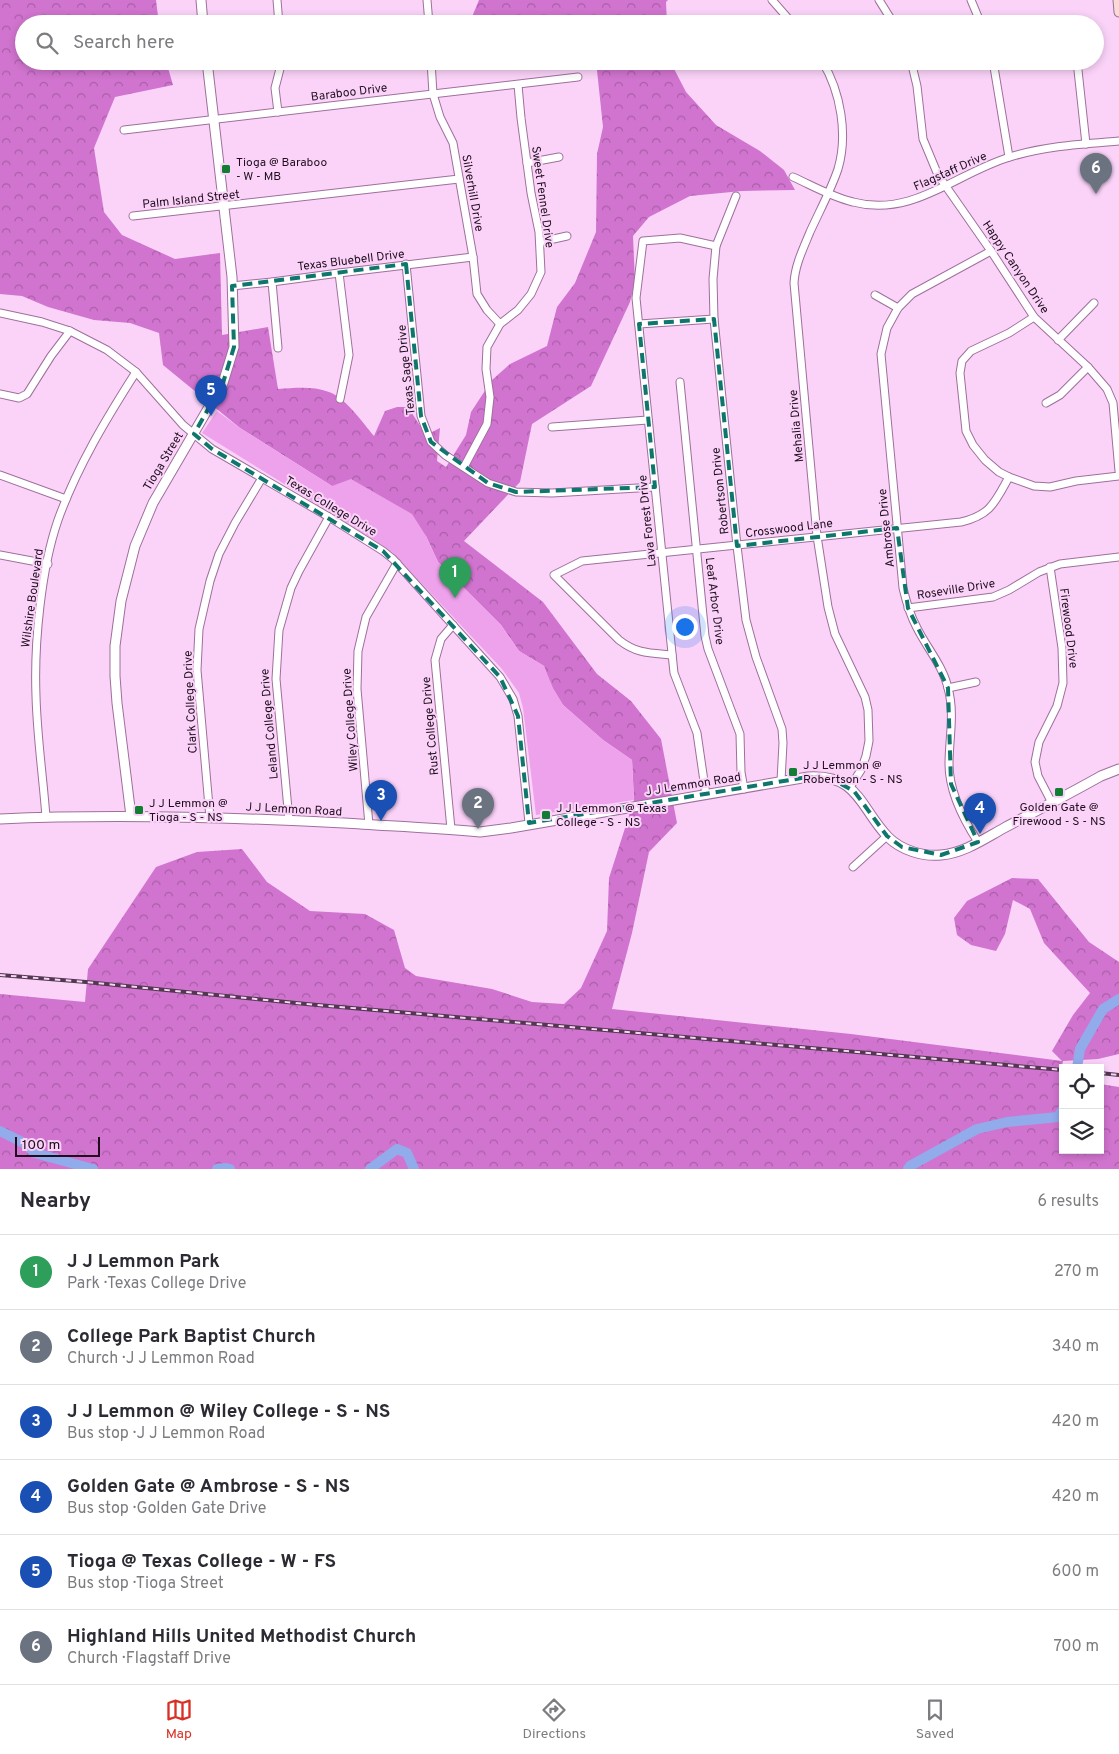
<!DOCTYPE html>
<meta charset="utf-8">
<style>
:root{--surface:#fff;--page:#f2f2f3;--text:#2b2b33;--muted:#7c7c81;--line:#e1e1e2;--accent:#d93025}
body{margin:0;font-family:Overpass,sans-serif;background:var(--page);color:var(--text)}
.controls{position:absolute;right:15px;bottom:15px;display:grid;overflow:hidden;border-radius:0px;box-shadow:0 2px 8px #0003}
.controls button{width:45px;height:45px;display:grid;place-items:center;padding:0;border:0;border-bottom:1px solid var(--line);background:var(--surface);color:var(--text);font:25px sans-serif}
.scale{position:absolute;left:15px;bottom:12px;width:85px;box-sizing:border-box;padding-left:5px;border:2px solid #1f0d1e;border-top:0;font-size:14px;line-height:18px;white-space:nowrap;color:#1f0d1e;-webkit-text-stroke:4px #fbd3f9;paint-order:stroke}
.you{position:absolute;left:684px;top:626px;width:18px;height:18px;margin:-12px;border:4px solid #fff;border-radius:50%;background:#1a73e8;box-shadow:0 0 0 8px #1a73e833}
.badge{display:grid;place-items:center;width:32px;height:32px;border-radius:50%;background:var(--accent);color:#fff;font-size:16px;font-weight:700}
.pin{position:absolute;translate:-50% -41px;filter:drop-shadow(0 1px 2px #0008)}
.pin::after{content:'';position:absolute;top:26px;width:18px;height:15px;background:inherit;clip-path:polygon(0 0,100% 0,50% 100%)}
.list{margin:0;padding:0;list-style:none}
h2{display:flex;justify-content:space-between;align-items:center;height:65px;margin:0;padding:0 20px;font-size:21px}
h2 small{font-size:16px;font-weight:400;color:var(--muted)}
.list li{display:grid;grid-template-columns:32px 1fr auto;gap:15px;align-items:center;box-sizing:border-box;height:75px;padding:0 20px;border-top:1px solid var(--line)}
.list b{display:block;font-size:19px;white-space:nowrap}
.list p{margin:0;font-size:16px;white-space:nowrap;color:var(--muted)}
.list em{font-size:16px;font-style:normal;color:var(--muted)}
.icon{flex:none;width:28px;height:28px;fill:none;stroke:currentColor;stroke-width:2;stroke-linecap:round;stroke-linejoin:round}
.map{position:relative;flex:none;width:1119px;height:1169px;overflow:hidden}
.search{position:absolute;background:var(--surface);box-shadow:0 2px 8px #0003;left:15px;right:15px;top:15px;height:55px;display:flex;align-items:center;gap:12px;box-sizing:border-box;padding:0 18px;border-radius:28px;color:var(--muted);font-size:19px}
.sheet{height:515px;background:var(--surface)}
nav{display:flex;justify-content:space-around;align-items:center;box-sizing:border-box;height:70px;border-top:1px solid var(--line);background:var(--surface);font-size:14px;color:var(--muted)}
nav a{display:grid;justify-items:center;gap:2px}
nav .on{color:var(--accent)}
.map>svg:first-child{display:block}
.forest{fill:url(#forest-crowns)}
.green{fill:#efa2ec}
.lines{fill:none;stroke-linecap:round;stroke-linejoin:round}
.river{stroke:#92abeb;stroke-width:10}
.minor-casing{stroke:#9d709b;stroke-width:9}
.tertiary-casing{stroke:#9d709b;stroke-width:11}
.secondary-casing{stroke:#9d709b;stroke-width:11}
.minor{stroke:#fff;stroke-width:7}
.tertiary{stroke:#fff;stroke-width:9}
.secondary{stroke:#fadad6;stroke-width:9}
.rail-casing{stroke:#50394f;stroke-width:4}
.rail{stroke:#fbd3f9;stroke-width:2;stroke-dasharray:5.5;stroke-linecap:butt}
.marked{fill:none;stroke:#0f766e;stroke-width:4;stroke-dasharray:10 6;stroke-linejoin:round}
.poi-dot{fill:#127e33;stroke:#fbd3f9;stroke-width:2}
.labels{text-anchor:middle;stroke-width:4;stroke-linejoin:round;paint-order:stroke}
.street-label{font-size:12px;fill:#1f0d1e;stroke:#fbd3f9}
.poi-label{font-size:12px;fill:#1f0d1e;stroke:#fbd3f9;text-anchor:start}
</style>
<div class="map">
<svg width="1119" height="1169" viewBox="0 0 1119 1169">
<defs>
<pattern id="forest-crowns" width="20" height="18" patternUnits="userSpaceOnUse" patternTransform="scale(1.25)"><rect width="20" height="18" fill="#d174cf"/><path d="M2 6a3 3 0 1 1 6 0M12 15a3 3 0 1 1 6 0" fill="none" stroke="#a95ea7"/></pattern>
</defs>
<rect width="100%" height="100%" fill="#fbd3f9"/>
<g class="forest">
<path d="M 0,0 L 156,0 L 159,24 L 24,24 L 24,61 L 166,61 L 173,85 L 115,97 L 94,148 L 104,212 L 122,235 L 175,259 L 220,253 L 222,335 L 268,327 L 278,389 C 295,388 313,386 329,392 C 346,398 363,423 374,436 L 385,411 L 397,407 L 408,407 L 426,435 L 440,428 L 437,461 L 446,467 L 466,435 L 471,412 L 492,380 L 510,364 L 547,346 L 557,307 L 575,283 L 596,232 L 597,154 L 603,127 L 596,61 L 670,61 L 686,92 L 716,125 L 760,151 L 784,170 L 795,190 L 742,191 L 690,196 L 649,217 L 633,236 L 635,282 L 630,302 L 591,386 L 532,424 L 520,482 L 464,541 L 543,602 L 597,674 L 631,701 L 661,739 L 677,823 L 649,852 L 632,933 L 612,1009 L 851,1034 L 1062,1061 L 1052,1051 L 1073,1015 L 1090,993 L 1044,943 L 1030,909 L 1013,900 L 1005,934 L 996,951 L 971,945 L 957,935 L 954,918 L 967,901 L 1012,878 L 1038,879 L 1089,942 L 1119,962 L 1119,1054 L 1098,1059 L 1063,1061 L 1060,1077 L 1063,1078 L 1063,1150 L 1100,1150 L 1100,1084 L 1119,1087 L 1119,1169 L 0,1169 L 0,994 L 85,1002 L 88,969 L 156,867 L 197,852 L 242,849 L 267,882 L 310,911 L 365,914 L 394,930 L 405,968 L 416,976 L 492,989 L 532,1002 L 564,1004 L 581,988 L 607,931 L 609,878 L 634,800 L 632,760 L 603,740 L 563,705 L 550,684 L 544,666 L 519,651 L 501,625 L 438,562 L 426,536 L 332,486 L 240,428 L 163,365 L 159,333 L 130,323 L 94,320 L 48,307 L 22,296 L 0,294 Z"/>
<path d="M 479,0 L 668,0 L 666,2 L 667,24 L 469,24 Z"/>
</g>
<path class="green" d="M 217,411 L 240,428 L 332,486 L 351,479 L 412,514 L 426,536 L 438,562 L 501,625 L 519,651 L 544,666 L 553,688 L 563,705 L 603,740 L 632,760 L 634,800 L 536,815 L 523,708 L 519,693 L 502,669 L 392,552 L 379,543 L 202,433 Z"/>
<g class="lines">
<g class="river">
<path d="M 1077,1068 L 1080,1049 L 1103,1009 L 1119,999"/>
<path d="M 0,1131 L 24,1143 L 35,1153 L 93,1169"/>
<path d="M 217,1169 L 226,1168 L 230,1169"/>
<path d="M 370,1169 L 397,1149 L 407,1153 L 414,1169"/>
<path d="M 908,1169 L 910,1166 L 977,1129 L 1007,1122 L 1058,1117 L 1063,1109"/>
</g>
<defs>
<g id="minor">
<path d="M 277,0 L 279,24"/>
<path d="M 427,0 L 429,24"/>
<path d="M 772,0 L 793,24"/>
<path d="M 879,0 L 894,24"/>
<path d="M 971,0 L 981,24"/>
<path d="M 431,61 L 433,94 L 440,117 L 453,143 L 473,257 L 477,294 L 487,310 L 500,324"/>
<path d="M 822,61 C 841,92 848,135 838,169 C 831,190 819,212 810,232 C 803,249 795,265 794,283 L 817,536 L 828,607 L 835,634 L 865,697 L 868,710 L 869,741 L 866,756 L 861,770 L 850,787"/>
<path d="M 911,61 L 917,86 L 923,139 L 938,175 L 991,251 L 1034,317 L 1088,367 L 1107,389 L 1113,403 L 1119,471"/>
<path d="M 993,61 L 1009,157"/>
<path d="M 1077,61 L 1086,144"/>
<path d="M 278,112 L 275,88 L 282,61"/>
<path d="M 124,130 L 578,77"/>
<path d="M 527,163 L 559,157"/>
<path d="M 793,177 C 813,186 832,197 853,202 C 913,218 956,173 1010,157 C 1045,146 1083,144 1119,141"/>
<path d="M 736,196 L 716,246 L 713,279 L 714,319 L 737,546 L 746,620 L 756,657 L 782,729 L 783,743 L 781,781"/>
<path d="M 133,216 L 459,179"/>
<path d="M 540,242 L 567,236"/>
<path d="M 406,264 L 421,416 L 431,442 L 445,455 L 488,483 L 516,492 L 552,493 L 655,487"/>
<path d="M 339,273 L 349,355 L 340,399"/>
<path d="M 272,282 L 278,348"/>
<path d="M 232,286 L 272,282 L 339,273 L 473,257"/>
<path d="M 875,295 L 898,308"/>
<path d="M 0,313 L 42,322 L 70,331 L 107,350 L 136,372 L 183,425 L 212,449 L 329,517 L 383,551 L 393,559 L 500,677 L 513,699 L 518,716 L 529,823"/>
<path d="M 1034,317 L 1009,333 L 971,351 L 962,361 L 960,373 L 966,431 L 973,445 L 985,460 L 999,472 L 1009,477 L 1034,486 L 1050,487 L 1076,481 L 1119,476"/>
<path d="M 639,324 L 714,319"/>
<path d="M 1058,340 L 1094,303"/>
<path d="M 680,382 L 705,636 L 708,649 L 740,734 L 741,772 L 744,789"/>
<path d="M 0,394 L 19,398 L 27,394 L 51,356 L 70,331"/>
<path d="M 1046,403 L 1060,395 L 1088,367"/>
<path d="M 552,427 L 648,420"/>
<path d="M 464,467 L 487,424 L 490,397 L 486,369 L 487,347 L 500,324 L 518,310 L 531,294 L 541,272 L 539,232 L 531,193 L 521,118 L 518,85"/>
<path d="M 0,475 L 66,499"/>
<path d="M 0,555 L 48,564"/>
<path d="M 1050,567 L 1062,648 L 1063,683 L 1057,706 L 1039,742 L 1035,762 L 1038,776 L 1052,803"/>
<path d="M 908,608 L 993,597 L 1009,590 L 1039,572 L 1060,564 L 1119,557"/>
<path d="M 672,655 C 650,653 637,654 619,640 L 554,575 L 582,561 L 961,522 C 991,515 995,502 1009,477"/>
<path d="M 948,688 L 976,682"/>
<path d="M 706,795 L 697,733 L 674,673 L 636,298 L 643,241 L 680,238 L 716,246"/>
<path d="M 46,817 C 43,777 37,736 36,696 C 34,644 41,569 58,520 C 77,467 106,419 136,372"/>
<path d="M 210,818 L 197,670 L 199,629 L 210,581 L 219,554 L 235,523 L 262,478"/>
<path d="M 289,820 L 276,679 L 279,630 L 291,588 L 299,571 L 329,517"/>
<path d="M 369,825 L 357,689 L 358,651 L 366,617 L 397,563"/>
<path d="M 451,829 L 435,660 L 441,639 L 453,625"/>
<path d="M 978,842 C 963,819 949,792 949,764 C 949,739 955,713 948,688 C 943,666 927,648 917,628 C 910,615 906,601 903,588 L 881,354 L 887,328 L 898,308 L 912,294 L 991,251"/>
<path d="M 853,867 L 887,836"/>
</g>
<g id="tertiary">
<path d="M 201,0 L 203,24"/>
<path d="M 131,816 L 117,703 L 115,676 L 115,646 L 121,601 L 135,546 L 153,503 L 223,383 L 234,347 L 232,277 L 207,61"/>
<path d="M 0,819 C 115,814 229,817 344,823 C 389,826 434,828 480,832 L 511,828 L 808,777 C 859,774 860,808 888,837 C 901,850 923,857 941,855 C 964,853 984,839 1004,828 C 1036,811 1069,794 1101,776 L 1119,769"/>
</g>
<path id="secondary" d="M 1118,0 L 1119,12"/>
</defs>
<use href="#minor" class="minor-casing"/>
<use href="#tertiary" class="tertiary-casing"/>
<use href="#secondary" class="secondary-casing"/>
<use href="#minor" class="minor"/>
<use href="#tertiary" class="tertiary"/>
<use href="#secondary" class="secondary"/>
<defs>
<g id="rail">
<path d="M 0,975 L 86,982 L 306,1004 L 1063,1070"/>
<path d="M 1100,1073 L 1119,1075"/>
</g>
</defs>
<use href="#rail" class="rail-casing"/>
<use href="#rail" class="rail"/>
</g>
<path class="marked" d="M 406,264 L 421,416 L 431,442 L 488,483 L 516,492 L 655,487 L 639,324 L 714,319 L 737,546 L 897,528 L 908,608 L 948,688 L 951,784 L 978,842 L 941,855 L 902,847 L 887,836 L 854,791 L 830,778 L 808,777 L 529,823 L 518,716 L 500,677 L 383,551 L 212,449 L 194,434 L 223,383 L 234,347 L 232,286 Z"/>
<g class="poi-dot">
<rect x="221" y="164" width="10" height="10" rx="2.5"/>
<rect x="788" y="767" width="10" height="10" rx="2.5"/>
<rect x="1054" y="787" width="10" height="10" rx="2.5"/>
<rect x="134" y="805" width="10" height="10" rx="2.5"/>
<rect x="541" y="810" width="10" height="10" rx="2.5"/>
</g>
<g class="labels">
<g class="street-label">
<text transform="translate(349 92) rotate(-7)" y="4">Baraboo Drive</text>
<text transform="translate(950 171) rotate(-24)" y="4">Flagstaff Drive</text>
<text transform="translate(473 193) rotate(80)" y="4">Silverhill Drive</text>
<text transform="translate(543 197) rotate(82)" y="4">Sweet Fennel Drive</text>
<text transform="translate(191 199) rotate(-6)" y="4">Palm Island Street</text>
<text transform="translate(351 260) rotate(-7)" y="4">Texas Bluebell Drive</text>
<text transform="translate(1016 267) rotate(56)" y="4">Happy Canyon Drive</text>
<text transform="translate(406 370) rotate(-96)" y="4">Texas Sage Drive</text>
<text transform="translate(796 426) rotate(-95)" y="4">Mehalia Drive</text>
<text transform="translate(163 461) rotate(-59)" y="4">Tioga Street</text>
<text transform="translate(720 491) rotate(-96)" y="4">Robertson Drive</text>
<text transform="translate(331 506) rotate(31)" y="4">Texas College Drive</text>
<text transform="translate(647 521) rotate(-96)" y="4">Lava Forest Drive</text>
<text transform="translate(789 528) rotate(-7)" y="4">Crosswood Lane</text>
<text transform="translate(886 528) rotate(-96)" y="4">Ambrose Drive</text>
<text transform="translate(956 589) rotate(-9)" y="4">Roseville Drive</text>
<text transform="translate(32 598) rotate(-82)" y="4">Wilshire Boulevard</text>
<text transform="translate(715 601) rotate(83)" y="4">Leaf Arbor Drive</text>
<text transform="translate(1069 628) rotate(83)" y="4">Firewood Drive</text>
<text transform="translate(190 702) rotate(-93)" y="4">Clark College Drive</text>
<text transform="translate(350 720) rotate(-94)" y="4">Wiley College Drive</text>
<text transform="translate(269 724) rotate(-95)" y="4">Leland College Drive</text>
<text transform="translate(430 726) rotate(-95)" y="4">Rust College Drive</text>
<text transform="translate(693 784) rotate(-9)" y="4">J J Lemmon Road</text>
<text transform="translate(294 809) rotate(3)" y="4">J J Lemmon Road</text>
</g>
<g class="poi-label">
<text x="236" y="166">Tioga @ Baraboo<tspan x="236" dy="14">- W - MB</tspan></text>
<text x="803" y="769">J J Lemmon @<tspan x="803" dy="14">Robertson - S - NS</tspan></text>
<text x="149" y="807">J J Lemmon @<tspan x="149" dy="14">Tioga - S - NS</tspan></text>
<text x="1059" y="811" text-anchor="middle">Golden Gate @<tspan x="1059" dy="14">Firewood - S - NS</tspan></text>
<text x="556" y="812">J J Lemmon @ Texas<tspan x="556" dy="14">College - S - NS</tspan></text>
</g>
</g>
</svg>
<div class="controls">
<button><svg class="icon" aria-label="locate" viewBox="0 0 24 24"><circle cx="12" cy="12" r="6"/><path d="M12 2v4M12 18v4M2 12h4M18 12h4"/></svg></button>
<button><svg class="icon" aria-label="layers" viewBox="0 0 24 24"><path d="M12 4l9 5-9 5-9-5zM3 14l9 5 9-5"/></svg></button>
</div>
<div class="scale">100 m</div>
<div class="you"></div>
<div class="pin badge" style="left:455px;top:598px;background:#2e9e5b">1</div>
<div class="pin badge" style="left:478px;top:829px;background:#6b7280">2</div>
<div class="pin badge" style="left:381px;top:821px;background:#1a4fb4">3</div>
<div class="pin badge" style="left:980px;top:834px;background:#1a4fb4">4</div>
<div class="pin badge" style="left:211px;top:416px;background:#1a4fb4">5</div>
<div class="pin badge" style="left:1096px;top:194px;background:#6b7280">6</div>
<div class="search"><svg class="icon" aria-label="search" viewBox="0 0 24 24"><circle cx="10" cy="10" r="6"/><path d="M15 15l6 6"/></svg>Search here</div>
</div>
<section class="sheet">
<h2>Nearby<small>6 results</small></h2>
<ul class="list">
<li><span class="badge" style="background:#2e9e5b">1</span><div><b>J J Lemmon Park</b><p>Park · Texas College Drive</p></div><em>270 m</em></li>
<li><span class="badge" style="background:#6b7280">2</span><div><b>College Park Baptist Church</b><p>Church · J J Lemmon Road</p></div><em>340 m</em></li>
<li><span class="badge" style="background:#1a4fb4">3</span><div><b>J J Lemmon @ Wiley College - S - NS</b><p>Bus stop · J J Lemmon Road</p></div><em>420 m</em></li>
<li><span class="badge" style="background:#1a4fb4">4</span><div><b>Golden Gate @ Ambrose - S - NS</b><p>Bus stop · Golden Gate Drive</p></div><em>420 m</em></li>
<li><span class="badge" style="background:#1a4fb4">5</span><div><b>Tioga @ Texas College - W - FS</b><p>Bus stop · Tioga Street</p></div><em>600 m</em></li>
<li><span class="badge" style="background:#6b7280">6</span><div><b>Highland Hills United Methodist Church</b><p>Church · Flagstaff Drive</p></div><em>700 m</em></li>
</ul>
</section>
<nav>
<a class="on"><svg class="icon" aria-label="map" viewBox="0 0 24 24"><path d="M3 6l6-2 6 2 6-2v14l-6 2-6-2-6 2zM9 4v14M15 6v14"/></svg>Map</a>
<a><svg class="icon" aria-label="directions" viewBox="0 0 24 24"><path d="M12 3l9 9-9 9-9-9zM9 14v-3h6M13 9l2 2-2 2"/></svg>Directions</a>
<a><svg class="icon" aria-label="saved" viewBox="0 0 24 24"><path d="M7 4h10v16l-5-4-5 4z"/></svg>Saved</a>
</nav>
